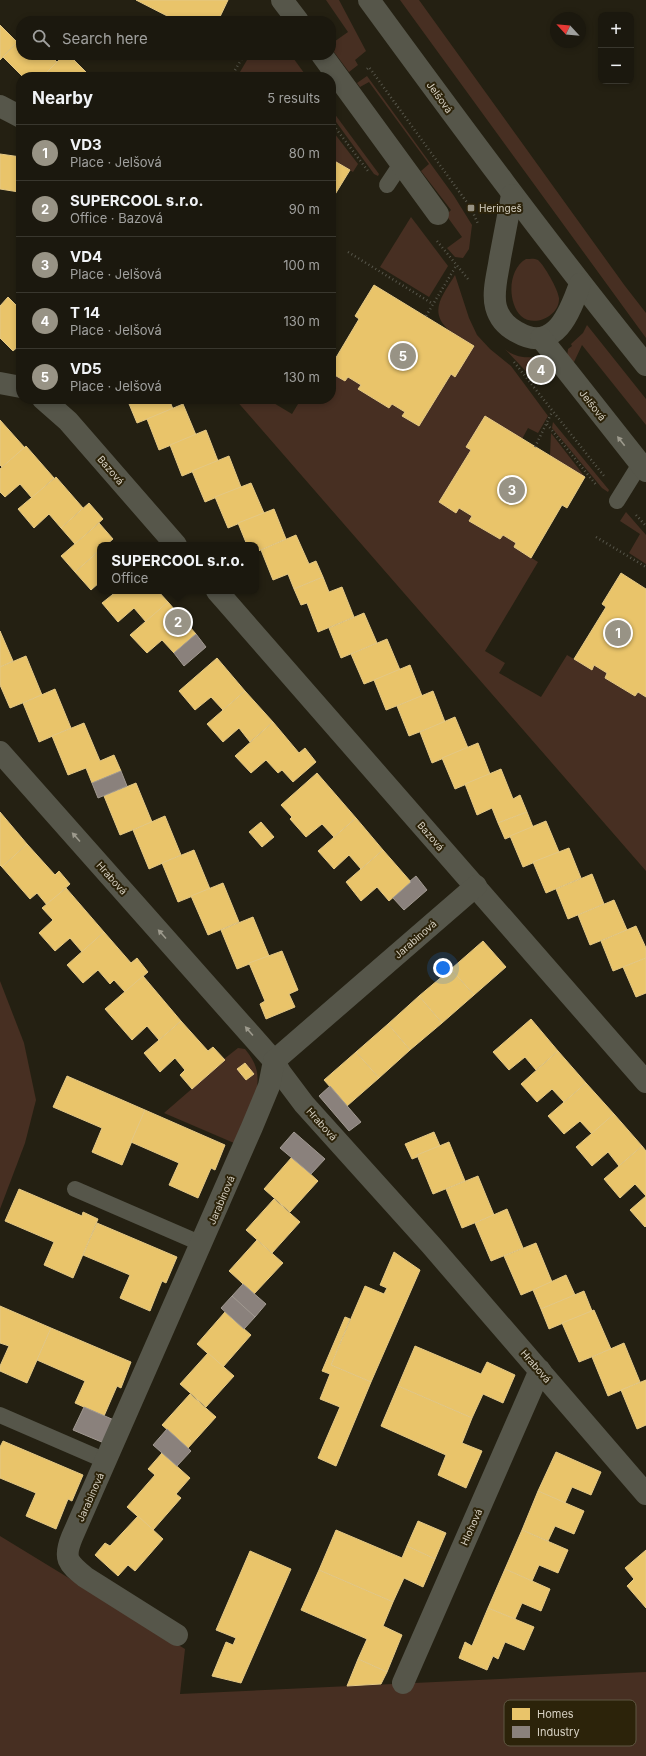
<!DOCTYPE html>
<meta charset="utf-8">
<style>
:root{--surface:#1b180e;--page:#28251c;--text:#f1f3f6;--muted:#a0a09e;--line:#39372e;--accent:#989385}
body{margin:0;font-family:Inter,sans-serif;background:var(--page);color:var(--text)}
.controls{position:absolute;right:12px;top:12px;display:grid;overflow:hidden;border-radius:8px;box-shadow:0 2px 6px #0003}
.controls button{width:36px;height:36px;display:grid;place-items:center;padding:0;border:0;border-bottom:1px solid var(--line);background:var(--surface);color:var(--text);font:20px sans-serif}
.compass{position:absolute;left:550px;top:12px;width:36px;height:36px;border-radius:50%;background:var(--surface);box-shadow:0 2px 6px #0003;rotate:296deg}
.you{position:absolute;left:443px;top:968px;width:14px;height:14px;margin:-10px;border:3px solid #fff;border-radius:50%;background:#1a73e8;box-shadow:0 0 0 6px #1a73e833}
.badge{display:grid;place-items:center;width:26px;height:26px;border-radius:50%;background:var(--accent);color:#fff;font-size:13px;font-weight:700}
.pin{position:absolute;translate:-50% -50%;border:2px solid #fff;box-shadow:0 1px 4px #0006}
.popup{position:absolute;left:97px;top:542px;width:162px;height:52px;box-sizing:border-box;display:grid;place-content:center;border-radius:8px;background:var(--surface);filter:drop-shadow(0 1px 3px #0005);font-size:13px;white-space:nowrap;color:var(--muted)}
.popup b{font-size:15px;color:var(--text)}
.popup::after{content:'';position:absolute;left:50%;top:100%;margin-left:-8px;border:8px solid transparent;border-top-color:var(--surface)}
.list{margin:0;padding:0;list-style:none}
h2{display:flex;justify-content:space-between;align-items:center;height:52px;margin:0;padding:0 16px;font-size:17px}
h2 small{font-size:13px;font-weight:400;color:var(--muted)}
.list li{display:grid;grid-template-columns:26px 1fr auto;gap:12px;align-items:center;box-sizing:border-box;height:56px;padding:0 16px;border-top:1px solid var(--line)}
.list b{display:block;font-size:15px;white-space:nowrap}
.list p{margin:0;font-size:13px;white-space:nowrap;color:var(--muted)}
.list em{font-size:13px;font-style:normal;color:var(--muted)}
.icon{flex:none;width:22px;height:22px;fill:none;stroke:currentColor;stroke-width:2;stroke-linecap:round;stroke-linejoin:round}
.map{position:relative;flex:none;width:646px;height:1756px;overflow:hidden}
.search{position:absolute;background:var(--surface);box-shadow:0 2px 6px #0003;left:16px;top:16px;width:320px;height:44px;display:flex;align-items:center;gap:10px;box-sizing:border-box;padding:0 14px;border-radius:16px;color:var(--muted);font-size:15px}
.panel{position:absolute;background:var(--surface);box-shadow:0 2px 6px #0003;left:16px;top:72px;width:320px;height:332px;border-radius:16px}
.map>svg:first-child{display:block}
.green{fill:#472f22}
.homes{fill:#e9c46a;stroke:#e4c885}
.industry{fill:#8a817c;stroke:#a19991}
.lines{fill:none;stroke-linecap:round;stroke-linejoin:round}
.path{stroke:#57564b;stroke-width:2.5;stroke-dasharray:1 3;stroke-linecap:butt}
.service{stroke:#56564a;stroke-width:16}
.minor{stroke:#56564a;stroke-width:22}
.oneway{fill:#9d9a8d}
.poi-dot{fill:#989385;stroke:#2c230a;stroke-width:1.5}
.labels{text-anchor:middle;stroke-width:4;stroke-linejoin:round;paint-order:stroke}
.street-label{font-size:10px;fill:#d7d1c3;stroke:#2c230a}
.poi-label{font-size:10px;fill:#d7d1c3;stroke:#2c230a;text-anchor:start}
.key{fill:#2c230a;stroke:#5f5742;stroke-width:1}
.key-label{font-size:11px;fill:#d7d1c3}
</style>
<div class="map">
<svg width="646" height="1756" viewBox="0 0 646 1756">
<rect width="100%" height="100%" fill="#242012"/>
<g class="green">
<path d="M 326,0 L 339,0 L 366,51 L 355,60 L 358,65 L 349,72 L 331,48 L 331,44 L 348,32 Z"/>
<path d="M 400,0 L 419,0 L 625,286 L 646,313 L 646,338 Z"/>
<path d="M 250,55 L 291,55 L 307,77 L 237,77 Z"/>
<path d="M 367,76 L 454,196 L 472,225 L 469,249 L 463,258 L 455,257 L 447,248 L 462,237 L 446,215 L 451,210 L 421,171 L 429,164 L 369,82 L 360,87 L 357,83 Z"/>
<path d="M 331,109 L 379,174 L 378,176 L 374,174 L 331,115 Z"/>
<path d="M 331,129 L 358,164 L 353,172 L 331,159 Z"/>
<path d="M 411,217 L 448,266 L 429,297 L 380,267 Z"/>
<path d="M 526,259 C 530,259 534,258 538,260 C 544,265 558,289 559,298 C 560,316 534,328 521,316 C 507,302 508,269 526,259 Z"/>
<path d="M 455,275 L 469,318 L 477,335 L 490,349 L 511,366 L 548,416 L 538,433 L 528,428 L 522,439 L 466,447 L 471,450 L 439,502 L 456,512 L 459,508 L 472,516 L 470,521 L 500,539 L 503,535 L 516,543 L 514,547 L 538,562 L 485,651 L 505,663 L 499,673 L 541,697 L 567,655 L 591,669 L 594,665 L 607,673 L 605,678 L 635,696 L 638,692 L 646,697 L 646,871 L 235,399 L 272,399 L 272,402 L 292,414 L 301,399 L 331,399 L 331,373 L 345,381 L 348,377 L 361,385 L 358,389 L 389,408 L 392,404 L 405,412 L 403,416 L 419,426 L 451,374 L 455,376 L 474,346 C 467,341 458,337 450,331 C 427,312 443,295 455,275 Z"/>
<path d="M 587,325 L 646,399 L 646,425 L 582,345 L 574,362 L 567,357 L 568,349 L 572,346 L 571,344 L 583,333 Z"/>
<path d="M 505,349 C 516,359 532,358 546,356 L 552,370 L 535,381 Z"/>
<path d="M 553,422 L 609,490 L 608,492 L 602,488 L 552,428 Z"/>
<path d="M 551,433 L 585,477 L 550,456 Z"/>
<path d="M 626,512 L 646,535 L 646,564 L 629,553 L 640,534 L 620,521 Z"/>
<path d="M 0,981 L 24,1043 L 36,1100 L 25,1143 L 0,1209 Z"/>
<path d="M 238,1048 L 245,1049 C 256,1063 259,1071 257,1089 L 234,1143 L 164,1113 L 225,1060 L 224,1059 Z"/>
<path d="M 0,1536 L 185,1649 L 180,1694 L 646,1672 L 646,1756 L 0,1756 Z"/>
</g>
<g class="homes">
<path d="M 136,0 L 228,0 L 218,21 L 177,21 Z"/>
<path d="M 0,25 L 17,42 L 0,60 Z"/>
<path d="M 21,38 L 21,55 L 50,55 L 57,62 L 42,77 L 23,77 L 3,57 Z"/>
<path d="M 64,55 L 69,55 L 91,77 L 42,77 Z"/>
<path d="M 0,154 L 21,157 L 19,192 L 0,189 Z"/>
<path d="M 331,159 L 350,170 L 331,201 Z"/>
<path d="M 21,180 L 21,206 L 17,205 Z"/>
<path d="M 374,285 L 474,346 L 455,377 L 451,374 L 419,426 L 402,416 L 405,412 L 392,404 L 389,408 L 358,389 L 361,385 L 348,377 L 345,381 L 331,373 L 331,366 L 359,319 L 355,316 Z"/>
<path d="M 8,297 L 21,310 L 21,344 L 13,351 L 0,338 L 0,306 Z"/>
<path d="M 545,362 L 550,371 L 536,378 L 532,370 Z"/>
<path d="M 127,399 L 169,399 L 173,409 L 137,423 Z"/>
<path d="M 183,404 L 196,435 L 159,450 L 147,419 Z"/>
<path d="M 485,416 L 585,477 L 567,508 L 562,505 L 531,558 L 514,547 L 516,543 L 503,535 L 500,539 L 469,521 L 472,516 L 459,508 L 456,513 L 439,502 L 471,450 L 466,447 Z"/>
<path d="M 0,420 L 25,448 L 2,467 L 0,465 Z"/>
<path d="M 206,430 L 218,461 L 182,476 L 170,445 Z"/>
<path d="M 26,446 L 54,478 L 32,498 L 20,484 L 5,497 L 0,492 L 0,469 Z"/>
<path d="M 229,456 L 241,487 L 205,502 L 192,471 Z"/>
<path d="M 56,477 L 83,508 L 61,528 L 49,514 L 34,528 L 18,509 Z"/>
<path d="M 251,483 L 264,513 L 228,528 L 215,497 Z"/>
<path d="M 89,503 L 103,519 L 75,544 L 61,528 Z"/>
<path d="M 274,509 L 286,539 L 256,552 L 256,545 L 247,545 L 238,523 Z"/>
<path d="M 99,523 L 113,539 L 106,545 L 100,545 L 100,550 L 75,572 L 61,556 Z"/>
<path d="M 296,535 L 309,564 L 316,561 L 323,577 L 294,589 L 288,574 L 273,580 L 261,550 Z"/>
<path d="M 100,550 L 100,582 L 91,590 L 75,572 Z"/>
<path d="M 621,573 L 646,589 L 646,697 L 638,692 L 635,696 L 605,678 L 607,673 L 594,665 L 592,670 L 574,659 L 606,607 L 602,604 Z"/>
<path d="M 323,577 L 329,592 L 342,587 L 354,617 L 318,632 L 307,603 L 301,605 L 294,589 Z"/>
<path d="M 117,591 L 158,591 L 168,602 L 146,622 L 134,608 L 118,622 L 102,603 Z"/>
<path d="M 168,602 L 196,634 L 174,653 L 162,640 L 147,653 L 130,635 Z"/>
<path d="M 364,613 L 377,643 L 341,658 L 329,628 Z"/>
<path d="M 0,631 L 13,661 L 0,667 Z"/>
<path d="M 387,639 L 400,670 L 364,684 L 351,654 Z"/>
<path d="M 26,656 L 42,695 L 10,708 L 0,685 L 0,667 Z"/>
<path d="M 217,658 L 245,691 L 223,710 L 211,697 L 195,710 L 179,691 Z"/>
<path d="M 410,665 L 422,696 L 386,710 L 374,680 Z"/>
<path d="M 55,689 L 71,728 L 39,742 L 23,703 Z"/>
<path d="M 245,691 L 273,722 L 250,742 L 239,728 L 223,742 L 207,724 Z"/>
<path d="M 433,691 L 445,722 L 409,736 L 397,706 Z"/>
<path d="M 455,717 L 468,748 L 432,763 L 420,732 Z"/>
<path d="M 273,722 L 299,753 L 305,748 L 316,762 L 293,782 L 282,770 L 278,773 L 266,760 L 251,773 L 235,756 Z"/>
<path d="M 84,723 L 100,761 L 114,755 L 121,771 L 92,783 L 86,768 L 68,775 L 52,736 Z"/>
<path d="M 478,743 L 490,774 L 455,789 L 442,758 Z"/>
<path d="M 501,769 L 513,799 L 520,795 L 527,812 L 498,823 L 492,808 L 477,815 L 465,784 Z"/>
<path d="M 317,773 L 356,818 L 334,837 L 322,824 L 306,837 L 290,819 L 292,817 L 281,805 Z"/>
<path d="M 136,783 L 152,822 L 120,835 L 104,796 Z"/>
<path d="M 0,812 L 27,844 L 2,867 L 0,865 Z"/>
<path d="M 527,812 L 533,827 L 505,839 L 498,823 Z"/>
<path d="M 165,816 L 181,855 L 149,869 L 133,830 Z"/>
<path d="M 356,818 L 383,850 L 361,869 L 349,855 L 334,869 L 318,851 Z"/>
<path d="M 546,821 L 559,852 L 523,867 L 510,836 Z"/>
<path d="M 261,822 L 274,837 L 262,847 L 249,832 Z"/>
<path d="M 27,844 L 55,875 L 59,871 L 70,884 L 47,905 L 37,893 L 30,899 L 2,867 Z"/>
<path d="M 569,848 L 581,878 L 546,893 L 533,862 Z"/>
<path d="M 194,850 L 210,889 L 178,902 L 162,863 Z"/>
<path d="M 383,850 L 411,882 L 389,901 L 377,887 L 361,901 L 346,882 Z"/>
<path d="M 592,874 L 604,904 L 568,919 L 556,889 Z"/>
<path d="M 223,883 L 239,922 L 208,935 L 191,896 Z"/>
<path d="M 66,888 L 104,932 L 82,952 L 70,938 L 55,951 L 39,933 L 53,920 L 42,908 Z"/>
<path d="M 614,900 L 627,930 L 590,945 L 578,915 Z"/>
<path d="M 253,917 L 269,956 L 237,969 L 221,930 Z"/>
<path d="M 636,926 L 646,948 L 646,958 L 613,971 L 601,941 Z"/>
<path d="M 104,932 L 131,963 L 137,958 L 148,972 L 125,992 L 114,980 L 110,984 L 98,970 L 83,983 L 67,965 Z"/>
<path d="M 483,941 L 506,967 L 474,995 L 451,969 Z"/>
<path d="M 282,951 L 298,990 L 289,994 L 295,1007 L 266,1019 L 260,1004 L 265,1001 L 249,963 Z"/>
<path d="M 646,958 L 646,993 L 636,997 L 623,967 Z"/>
<path d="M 451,969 L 474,995 L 442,1023 L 419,996 Z"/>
<path d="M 143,976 L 181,1021 L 159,1040 L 147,1026 L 132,1040 L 105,1009 Z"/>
<path d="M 419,996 L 442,1023 L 410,1050 L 388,1024 Z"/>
<path d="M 531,1019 L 558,1051 L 536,1070 L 525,1057 L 509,1070 L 493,1052 Z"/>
<path d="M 181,1021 L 208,1051 L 213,1047 L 225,1060 L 192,1089 L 180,1075 L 185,1070 L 175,1058 L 160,1072 L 144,1053 Z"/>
<path d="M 388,1024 L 410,1050 L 379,1078 L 356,1052 Z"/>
<path d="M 558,1051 L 586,1083 L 564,1102 L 552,1089 L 537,1102 L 521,1084 Z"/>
<path d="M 356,1052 L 379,1078 L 347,1106 L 324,1080 Z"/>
<path d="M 245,1063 L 254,1074 L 246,1080 L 237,1069 Z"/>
<path d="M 67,1076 L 145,1110 L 122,1165 L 92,1152 L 102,1128 L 53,1107 Z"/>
<path d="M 586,1083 L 614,1114 L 592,1134 L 580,1121 L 564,1134 L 548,1116 Z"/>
<path d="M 145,1110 L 225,1145 L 215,1170 L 211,1168 L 198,1198 L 169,1185 L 179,1163 L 131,1142 Z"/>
<path d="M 614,1114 L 642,1146 L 619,1166 L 608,1152 L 592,1166 L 576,1147 Z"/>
<path d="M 434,1132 L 440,1146 L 417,1155 L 417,1157 L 412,1159 L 405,1144 Z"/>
<path d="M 449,1142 L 465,1181 L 433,1194 L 417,1155 Z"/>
<path d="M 642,1146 L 646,1151 L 646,1226 L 645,1227 L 630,1210 L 646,1196 L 635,1184 L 620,1198 L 604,1179 Z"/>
<path d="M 292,1157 L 318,1181 L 290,1212 L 264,1189 Z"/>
<path d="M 478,1176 L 494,1215 L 462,1228 L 446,1189 Z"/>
<path d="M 19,1189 L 82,1216 L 83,1212 L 98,1219 L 73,1278 L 44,1265 L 54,1242 L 5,1221 Z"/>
<path d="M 274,1199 L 300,1222 L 272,1253 L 246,1230 Z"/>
<path d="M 507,1209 L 523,1248 L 491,1261 L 475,1223 Z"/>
<path d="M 97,1223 L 177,1257 L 166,1283 L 162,1281 L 150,1311 L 120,1298 L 130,1275 L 83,1255 Z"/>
<path d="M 257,1240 L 283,1263 L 254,1294 L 229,1271 Z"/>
<path d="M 536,1243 L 552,1282 L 521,1295 L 504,1256 Z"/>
<path d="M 394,1252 L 420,1270 L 371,1382 L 331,1365 L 365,1286 L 384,1294 L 387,1288 L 380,1285 Z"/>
<path d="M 566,1275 L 575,1295 L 541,1309 L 533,1290 Z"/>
<path d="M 584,1291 L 592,1311 L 549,1329 L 541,1309 Z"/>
<path d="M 0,1306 L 51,1328 L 27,1383 L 0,1371 L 0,1366 L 9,1346 L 0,1343 Z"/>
<path d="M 594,1310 L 611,1349 L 579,1362 L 562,1323 Z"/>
<path d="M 225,1312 L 251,1335 L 223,1367 L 197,1344 Z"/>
<path d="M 345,1317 L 350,1319 L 331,1365 L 371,1382 L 336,1466 L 318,1458 L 340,1407 L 320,1399 L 330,1374 L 322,1371 Z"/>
<path d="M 51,1328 L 131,1362 L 121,1388 L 117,1386 L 104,1416 L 75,1403 L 85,1381 L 37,1360 Z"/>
<path d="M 624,1343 L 640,1382 L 608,1396 L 592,1357 Z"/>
<path d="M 415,1346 L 481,1374 L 487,1362 L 515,1375 L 503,1403 L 483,1394 L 472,1418 L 398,1386 Z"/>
<path d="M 208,1353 L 234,1376 L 206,1407 L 180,1384 Z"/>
<path d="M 646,1380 L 646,1425 L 637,1429 L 621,1390 Z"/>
<path d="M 398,1386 L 472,1418 L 462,1443 L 482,1451 L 466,1488 L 438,1475 L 446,1455 L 381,1426 Z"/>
<path d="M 190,1394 L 216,1417 L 188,1448 L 162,1425 Z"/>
<path d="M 3,1441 L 83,1475 L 72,1501 L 68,1499 L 56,1529 L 26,1516 L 36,1493 L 0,1478 L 0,1447 Z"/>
<path d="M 556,1452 L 601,1472 L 591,1495 L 572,1487 L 565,1503 L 538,1491 Z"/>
<path d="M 162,1453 L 190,1478 L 176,1494 L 181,1498 L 153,1530 L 127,1507 L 155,1475 L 148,1469 Z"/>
<path d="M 538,1491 L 584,1511 L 574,1534 L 555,1526 L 548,1541 L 522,1530 Z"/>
<path d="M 138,1516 L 163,1539 L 135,1571 L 128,1565 L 118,1576 L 95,1555 L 105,1543 L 110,1546 Z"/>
<path d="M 418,1521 L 446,1533 L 435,1559 L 407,1546 Z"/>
<path d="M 336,1530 L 402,1558 L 407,1546 L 435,1559 L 423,1587 L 404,1578 L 393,1602 L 319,1570 Z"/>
<path d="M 522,1530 L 568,1550 L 558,1573 L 539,1565 L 532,1581 L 505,1569 Z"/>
<path d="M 646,1550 L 646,1608 L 627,1586 L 634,1579 L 625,1568 Z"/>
<path d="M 250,1551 L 291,1569 L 241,1683 L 212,1676 L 226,1642 L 233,1645 L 236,1638 L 216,1630 Z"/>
<path d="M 505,1569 L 550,1589 L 541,1611 L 522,1603 L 515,1619 L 488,1608 Z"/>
<path d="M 319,1570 L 393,1602 L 383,1626 L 402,1635 L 387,1672 L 358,1659 L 367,1639 L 301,1610 Z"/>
<path d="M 488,1608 L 534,1627 L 524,1650 L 505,1642 L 498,1659 L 493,1656 L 487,1670 L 459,1658 L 465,1642 L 472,1646 Z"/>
<path d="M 358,1659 L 387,1672 L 381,1684 L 347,1686 Z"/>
</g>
<g class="industry">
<path d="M 196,634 L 206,647 L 184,666 L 174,653 Z"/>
<path d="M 121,771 L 127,786 L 98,798 L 92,783 Z"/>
<path d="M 416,876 L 427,890 L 404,910 L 393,898 L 411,882 L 410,881 Z"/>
<path d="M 330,1086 L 361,1122 L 349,1131 L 319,1096 Z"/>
<path d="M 294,1132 L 325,1159 L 311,1174 L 280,1148 Z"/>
<path d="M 243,1284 L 266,1304 L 255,1317 L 232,1296 Z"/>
<path d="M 232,1296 L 255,1317 L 244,1329 L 221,1308 Z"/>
<path d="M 84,1407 L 114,1420 L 104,1443 L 73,1430 Z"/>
<path d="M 167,1429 L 191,1451 L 177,1466 L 153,1445 Z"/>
</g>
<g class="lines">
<g class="path">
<path d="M 367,69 L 369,67 L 471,208 L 478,224"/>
<path d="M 231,77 L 244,55"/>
<path d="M 331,122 L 368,171"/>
<path d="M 437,241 L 468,279"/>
<path d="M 348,252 L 433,304"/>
<path d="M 426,316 L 456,266"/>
<path d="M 514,362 L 604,476"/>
<path d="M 547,424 L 597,486"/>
<path d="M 535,447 L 552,412"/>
<path d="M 636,515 L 646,526"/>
<path d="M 596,537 L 646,567"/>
</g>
<g class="service">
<path d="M 387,185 L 401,164"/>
<path d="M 617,501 L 640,464"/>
<path d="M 75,1189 L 202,1244"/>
<path d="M 0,1415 L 106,1461"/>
</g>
<g class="minor">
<path d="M 282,0 L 298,21"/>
<path d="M 369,0 C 459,123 550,246 646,365"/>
<path d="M 322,55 L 438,214"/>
<path d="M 0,106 L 21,117"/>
<path d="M 512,195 C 508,216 504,237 500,258 C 498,273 492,292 496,307 C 499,318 507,327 517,332 C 555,354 570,312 580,284"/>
<path d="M 541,338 L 646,471"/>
<path d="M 0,383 L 21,387"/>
<path d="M 43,399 L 68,421 L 176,545"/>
<path d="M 217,591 L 646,1082"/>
<path d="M 0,752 L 274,1061 L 280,1072 L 304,1104 L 431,1245 L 646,1494"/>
<path d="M 177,1635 L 85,1577 C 68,1563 63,1559 72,1537 L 252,1127 L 269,1086 L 274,1061 L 476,886"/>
<path d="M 403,1683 L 540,1370"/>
</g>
</g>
<defs><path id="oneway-solid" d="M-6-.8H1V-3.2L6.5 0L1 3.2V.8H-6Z"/></defs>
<g class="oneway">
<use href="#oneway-solid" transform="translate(621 441) rotate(-128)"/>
<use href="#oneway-solid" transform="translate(76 837) rotate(-132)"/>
<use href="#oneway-solid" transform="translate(162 934) rotate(-132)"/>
<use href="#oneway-solid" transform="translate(249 1031) rotate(-131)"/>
</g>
<rect class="poi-dot" x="467" y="204" width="8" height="8" rx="2"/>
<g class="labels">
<g class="street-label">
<text transform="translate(440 97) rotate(54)" y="4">Jelšová</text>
<text transform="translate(593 405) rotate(52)" y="4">Jelšová</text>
<text transform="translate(111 470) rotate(49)" y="4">Bazová</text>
<text transform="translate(431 836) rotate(49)" y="4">Bazová</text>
<text transform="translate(112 878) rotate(48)" y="4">Hrabová</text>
<text transform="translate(415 939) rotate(-41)" y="4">Jarabinová</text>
<text transform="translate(322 1124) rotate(48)" y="4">Hrabová</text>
<text transform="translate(221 1200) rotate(-67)" y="4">Jarabinová</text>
<text transform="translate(536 1366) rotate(49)" y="4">Hrabová</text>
<text transform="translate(90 1497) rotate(-66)" y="4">Jarabinová</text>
<text transform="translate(471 1527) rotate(-66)" y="4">Hlohová</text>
</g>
<g class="poi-label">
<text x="479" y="212">Heringeš</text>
</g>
</g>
<rect x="504" y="1700" width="132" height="46" rx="6" class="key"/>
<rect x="512" y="1708" width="18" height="12" fill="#e9c46a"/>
<rect x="512" y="1726" width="18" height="12" fill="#8a817c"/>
<g class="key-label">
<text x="537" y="1718">Homes</text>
<text x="537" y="1736">Industry</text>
</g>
</svg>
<div class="controls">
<button>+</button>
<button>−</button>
</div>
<svg class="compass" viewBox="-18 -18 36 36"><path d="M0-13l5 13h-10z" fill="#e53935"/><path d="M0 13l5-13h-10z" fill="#a0a09e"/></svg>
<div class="you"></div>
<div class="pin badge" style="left:618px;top:633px">1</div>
<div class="pin badge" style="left:178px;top:622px">2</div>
<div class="popup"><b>SUPERCOOL s.r.o.</b>Office</div>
<div class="pin badge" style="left:512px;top:490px">3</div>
<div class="pin badge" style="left:541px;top:370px">4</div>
<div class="pin badge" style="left:403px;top:356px">5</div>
<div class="search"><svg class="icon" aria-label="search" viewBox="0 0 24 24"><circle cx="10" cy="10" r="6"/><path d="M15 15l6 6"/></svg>Search here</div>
<section class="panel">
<h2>Nearby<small>5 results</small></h2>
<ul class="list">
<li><span class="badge">1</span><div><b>VD3</b><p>Place · Jelšová</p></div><em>80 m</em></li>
<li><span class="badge">2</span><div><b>SUPERCOOL s.r.o.</b><p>Office · Bazová</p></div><em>90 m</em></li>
<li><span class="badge">3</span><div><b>VD4</b><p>Place · Jelšová</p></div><em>100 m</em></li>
<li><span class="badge">4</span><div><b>T 14</b><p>Place · Jelšová</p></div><em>130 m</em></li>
<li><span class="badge">5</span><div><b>VD5</b><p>Place · Jelšová</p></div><em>130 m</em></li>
</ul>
</section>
</div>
